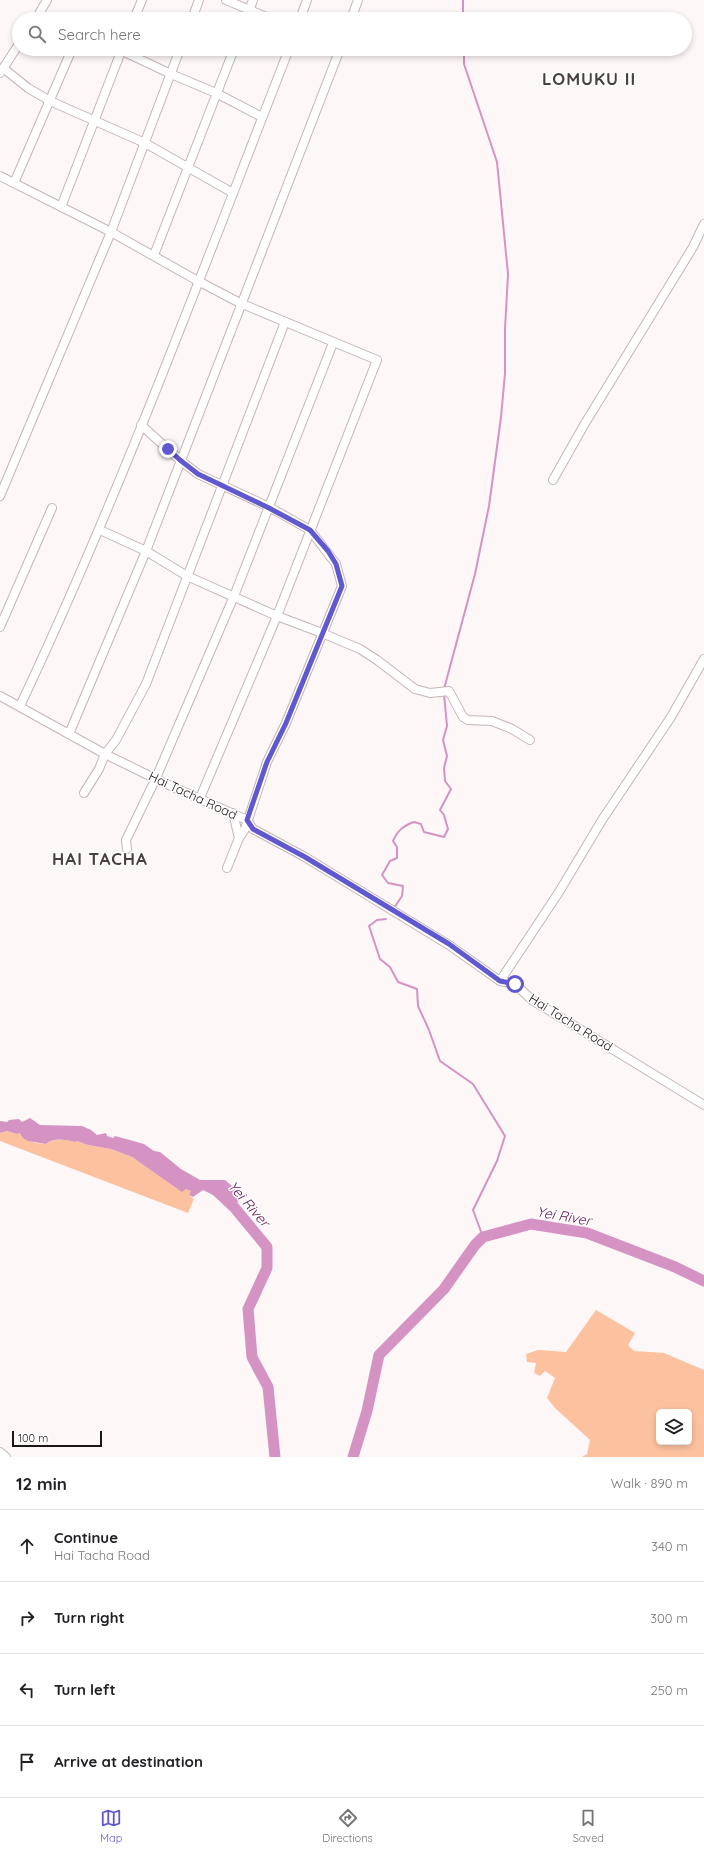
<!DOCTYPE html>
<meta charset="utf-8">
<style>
:root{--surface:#fff;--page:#f6f6f6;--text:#202124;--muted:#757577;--line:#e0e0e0;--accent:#6058d0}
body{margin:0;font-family:Quicksand,sans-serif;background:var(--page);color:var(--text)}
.controls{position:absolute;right:12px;bottom:12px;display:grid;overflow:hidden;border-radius:6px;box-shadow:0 2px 6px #0003}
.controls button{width:36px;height:36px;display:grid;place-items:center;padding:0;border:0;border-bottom:1px solid var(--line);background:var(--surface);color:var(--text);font:20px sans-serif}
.scale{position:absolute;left:12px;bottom:10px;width:90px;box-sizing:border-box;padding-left:4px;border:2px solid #1c1717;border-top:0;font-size:11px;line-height:14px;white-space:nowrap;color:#1c1717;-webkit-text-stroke:3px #fff;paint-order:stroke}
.stop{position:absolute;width:12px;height:12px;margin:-9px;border:3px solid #6058d0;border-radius:50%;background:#fff}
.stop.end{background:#6058d0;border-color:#fff;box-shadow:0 1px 4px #0008}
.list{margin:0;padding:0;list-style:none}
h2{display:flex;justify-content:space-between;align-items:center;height:52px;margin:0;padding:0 16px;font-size:17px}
h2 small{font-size:13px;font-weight:400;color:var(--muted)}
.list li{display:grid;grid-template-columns:26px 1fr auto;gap:12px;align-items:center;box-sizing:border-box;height:72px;padding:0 16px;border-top:1px solid var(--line)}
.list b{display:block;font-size:15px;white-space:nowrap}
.list p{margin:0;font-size:13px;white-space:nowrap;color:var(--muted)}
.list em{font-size:13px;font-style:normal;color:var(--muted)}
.icon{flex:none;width:22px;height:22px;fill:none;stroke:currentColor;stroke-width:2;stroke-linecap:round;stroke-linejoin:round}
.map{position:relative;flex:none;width:704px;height:1457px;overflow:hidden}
.search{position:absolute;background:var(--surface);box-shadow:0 2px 6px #0003;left:12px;right:12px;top:12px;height:44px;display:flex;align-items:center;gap:10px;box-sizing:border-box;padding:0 14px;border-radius:22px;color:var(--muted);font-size:15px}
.sheet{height:340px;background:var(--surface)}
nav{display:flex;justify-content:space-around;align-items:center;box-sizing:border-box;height:56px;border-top:1px solid var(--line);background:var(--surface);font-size:11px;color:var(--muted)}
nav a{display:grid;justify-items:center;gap:2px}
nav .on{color:var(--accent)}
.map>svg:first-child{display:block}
.green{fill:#fcc2a0;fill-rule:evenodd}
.water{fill:#d593c3}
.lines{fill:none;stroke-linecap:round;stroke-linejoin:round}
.stream{stroke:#d593c3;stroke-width:2}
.river{stroke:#d593c3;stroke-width:11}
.minor-casing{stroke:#c4b5b6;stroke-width:10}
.minor{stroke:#fff;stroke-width:8}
.route{stroke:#6058d0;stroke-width:5}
.labels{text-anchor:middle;stroke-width:3;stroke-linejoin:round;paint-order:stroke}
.street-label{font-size:13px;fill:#1c1717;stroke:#fff}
.water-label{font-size:14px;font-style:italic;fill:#631754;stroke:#fff}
.district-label{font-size:17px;font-weight:bold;letter-spacing:1px;fill:#4b3e3f;stroke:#fff}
</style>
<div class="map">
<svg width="704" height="1457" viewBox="0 0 704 1457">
<rect width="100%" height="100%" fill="#fdf7f7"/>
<g class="green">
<path d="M 7,1131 L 17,1134 L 20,1133 C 28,1142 34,1143 46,1144 C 55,1137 65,1140 75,1142 L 77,1141 L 88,1145 L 111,1149 L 132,1157 L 182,1191 L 185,1188 L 191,1191 L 189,1195 L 194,1199 L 188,1213 L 0,1141 L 0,1133 Z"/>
<path d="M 596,1310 L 635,1333 L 628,1345 L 634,1351 L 664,1353 L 704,1370 L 704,1457 L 582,1457 L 587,1454 L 590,1440 L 555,1408 L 547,1398 L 555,1378 L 545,1371 L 540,1376 L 534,1373 L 536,1363 L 527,1362 L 526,1354 L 538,1350 L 566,1352 ZM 659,1412 L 689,1412 L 689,1442 L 659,1442 Z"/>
</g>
<path class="water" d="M 30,1118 L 40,1125 L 82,1126 L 91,1130 L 97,1135 L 106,1133 L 107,1136 L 113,1138 L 115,1136 L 144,1144 L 154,1151 L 160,1152 L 181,1169 L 200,1180 L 225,1180 L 244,1196 L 229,1210 L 213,1195 L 203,1190 L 193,1197 L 189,1195 L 191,1191 L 186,1189 L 182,1192 L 132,1157 L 111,1149 L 88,1145 L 77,1141 L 75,1142 C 65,1140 54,1137 46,1144 L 28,1141 L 23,1138 L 20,1133 L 17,1134 L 7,1131 L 0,1133 L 0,1121 L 7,1122 L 9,1120 L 19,1119 L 22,1122 Z"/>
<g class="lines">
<g class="stream">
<path d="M 463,0 L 463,19"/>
<path d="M 444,689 L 475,574 L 489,506 L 501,417 L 505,373 L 505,329 L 508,274 L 497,162 L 464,64 L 464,49"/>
<path d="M 394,908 L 402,896 L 403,886 L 388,883 L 382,875 L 390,861 L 397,858 L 397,847 L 393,841 C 398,830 403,826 414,822 L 421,824 L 424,832 L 444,837 L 448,829 L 444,815 L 440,810 L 451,789 L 445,781 L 444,768 L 447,756 L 443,740 L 447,726 L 444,694"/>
<path d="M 386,919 L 377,920 L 369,926 L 380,959 L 390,967 L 398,982 L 417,989 L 418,1006 L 429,1030 L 440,1061 L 473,1084 L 505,1136 L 497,1161 L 473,1210 L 483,1237"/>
</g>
<g class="river">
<path d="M 224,1195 L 267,1247 L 267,1268 L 248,1309 L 252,1357 L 268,1387 L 275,1457"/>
<path d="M 353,1457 L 367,1411 L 379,1355 L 444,1289 L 475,1245 L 483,1237 L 531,1224 L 587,1233 L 675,1267 L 704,1281"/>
</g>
<defs>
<g id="minor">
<path d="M 226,0 L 271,19"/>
<path d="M 36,19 L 47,0"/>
<path d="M 134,19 L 142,0"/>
<path d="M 192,19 L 199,0"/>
<path d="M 246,19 L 253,0"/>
<path d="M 300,19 L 307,0"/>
<path d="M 351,19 L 358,0"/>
<path d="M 118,49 L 171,74 L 216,93 L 262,117"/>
<path d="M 3,68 L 28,88 L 50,101 L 145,143 L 233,193"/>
<path d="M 0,73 L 19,44"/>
<path d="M 0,176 L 111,232 L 198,281 L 240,303 L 377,360 L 277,616 L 200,798"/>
<path d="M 14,183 L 72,49"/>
<path d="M 61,207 L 122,49"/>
<path d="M 154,255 L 234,49"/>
<path d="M 141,425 L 180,460 L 198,474 L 269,507 L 310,530 L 336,564 L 342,586 L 286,723 L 267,762 L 245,829 L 239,838"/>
<path d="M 553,480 L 584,425 L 693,247 L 704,224"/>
<path d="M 0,496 L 111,232 L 180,49"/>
<path d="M 100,530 L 146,551 L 187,576 L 277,616 L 322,633 L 360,649 L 377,660 L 415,689 L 430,693 L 449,691 L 463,717 L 468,720 L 492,721 L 512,729 L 530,740"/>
<path d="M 0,627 L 52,508"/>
<path d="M 0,696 L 105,754 L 162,782 L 247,820 L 253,829 L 305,857 L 449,945 L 500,981 L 515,984 L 532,1000 L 704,1105"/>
<path d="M 20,706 C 121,492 203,269 289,49"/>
<path d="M 69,734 L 146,551 L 340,49"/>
<path d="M 84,793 L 99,769 L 105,754 L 116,740 L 146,684 L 285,322"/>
<path d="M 127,849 L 126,840 L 156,778 L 234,596 L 333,343"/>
<path d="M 227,868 L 239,838 L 233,813"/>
<path d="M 500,981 L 559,892 L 602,820 L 671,717 L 704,659"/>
<path d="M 0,1452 L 6,1457"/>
</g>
</defs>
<use href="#minor" class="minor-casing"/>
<use href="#minor" class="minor"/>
</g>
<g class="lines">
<path class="route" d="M 168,449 L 180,460 L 198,474 L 269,508 L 310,530 L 328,551 L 336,564 L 342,586 L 286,723 L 267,762 L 247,820 L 253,829 L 305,857 L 449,944 L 500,981 L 515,984"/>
</g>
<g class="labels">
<g class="street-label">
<text transform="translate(193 795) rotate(25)" y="5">Hai Tacha Road</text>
<text transform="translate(571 1022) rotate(32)" y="5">Hai Tacha Road</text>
</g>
<g class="water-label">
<text transform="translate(249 1204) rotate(49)" y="5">Yei River</text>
<text transform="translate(564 1216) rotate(10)" y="5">Yei River</text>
</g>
<g class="district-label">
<text x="589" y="85">LOMUKU II</text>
<text x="100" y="865">HAI TACHA</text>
</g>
</g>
</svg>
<div class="controls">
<button><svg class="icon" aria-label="layers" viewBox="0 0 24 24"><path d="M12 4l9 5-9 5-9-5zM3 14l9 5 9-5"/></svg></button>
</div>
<div class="scale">100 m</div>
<div class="stop" style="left:515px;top:984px"></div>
<div class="stop end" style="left:168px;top:449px"></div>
<div class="search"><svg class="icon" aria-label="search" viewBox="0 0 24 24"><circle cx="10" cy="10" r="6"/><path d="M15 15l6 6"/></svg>Search here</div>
</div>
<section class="sheet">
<h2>12 min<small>Walk · 890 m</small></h2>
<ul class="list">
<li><svg class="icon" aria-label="ahead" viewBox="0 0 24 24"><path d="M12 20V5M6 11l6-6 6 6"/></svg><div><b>Continue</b><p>Hai Tacha Road</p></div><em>340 m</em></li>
<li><svg class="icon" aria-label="right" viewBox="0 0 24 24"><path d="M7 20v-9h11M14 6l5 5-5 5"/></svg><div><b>Turn right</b></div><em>300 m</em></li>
<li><svg class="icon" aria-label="left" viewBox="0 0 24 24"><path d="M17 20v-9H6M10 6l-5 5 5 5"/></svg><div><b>Turn left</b></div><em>250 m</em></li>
<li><svg class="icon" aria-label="arrive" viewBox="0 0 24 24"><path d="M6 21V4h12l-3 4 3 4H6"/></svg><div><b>Arrive at destination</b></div></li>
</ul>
</section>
<nav>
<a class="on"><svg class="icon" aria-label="map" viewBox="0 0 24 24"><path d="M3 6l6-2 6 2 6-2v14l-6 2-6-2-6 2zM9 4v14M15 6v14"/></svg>Map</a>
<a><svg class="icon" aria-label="directions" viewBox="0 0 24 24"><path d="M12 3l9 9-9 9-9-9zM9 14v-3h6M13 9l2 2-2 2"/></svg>Directions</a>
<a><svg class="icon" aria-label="saved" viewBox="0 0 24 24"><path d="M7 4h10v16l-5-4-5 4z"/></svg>Saved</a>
</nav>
